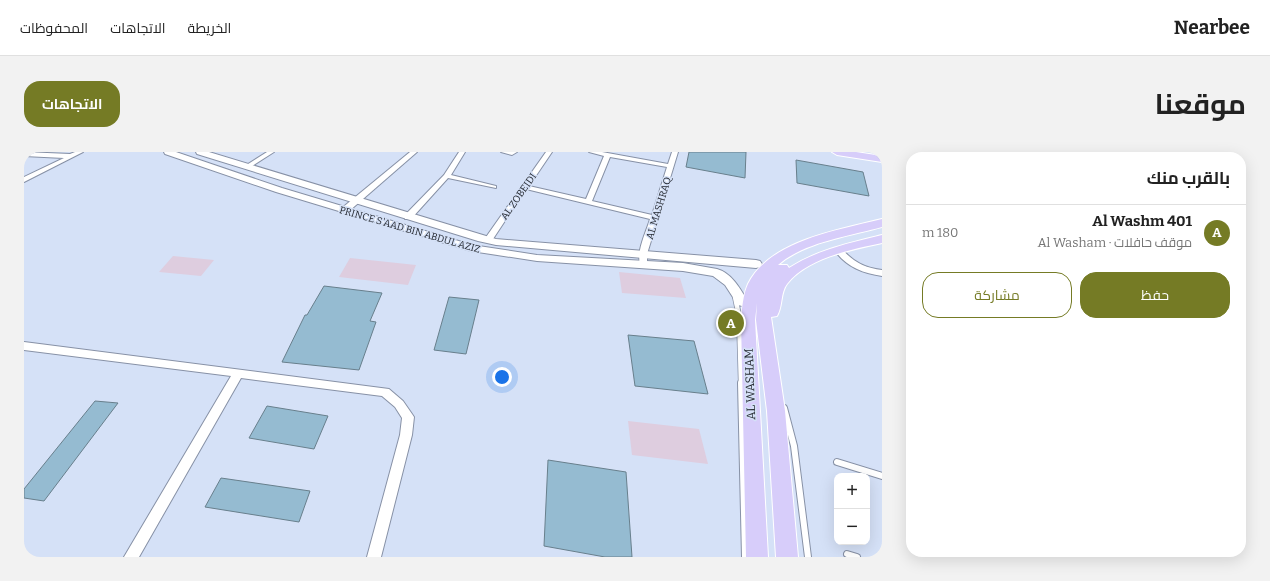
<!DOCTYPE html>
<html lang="ar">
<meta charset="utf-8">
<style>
:root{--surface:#fff;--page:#f2f2f2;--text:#222;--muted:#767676;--line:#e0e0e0;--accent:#757b25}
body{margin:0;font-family:Bitter,Cairo,serif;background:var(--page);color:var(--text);direction:rtl}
.controls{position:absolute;right:12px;bottom:12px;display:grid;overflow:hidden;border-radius:8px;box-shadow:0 4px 16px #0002}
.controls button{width:36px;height:36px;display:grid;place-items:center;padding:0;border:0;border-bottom:1px solid var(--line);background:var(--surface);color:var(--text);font:20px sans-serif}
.you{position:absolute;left:478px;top:225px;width:14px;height:14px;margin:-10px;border:3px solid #fff;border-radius:50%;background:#1a73e8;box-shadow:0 0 0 6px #1a73e833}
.badge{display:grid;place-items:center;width:26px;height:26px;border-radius:50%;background:var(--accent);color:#fff;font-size:13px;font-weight:700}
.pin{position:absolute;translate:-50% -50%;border:2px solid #fff;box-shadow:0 1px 4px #0006}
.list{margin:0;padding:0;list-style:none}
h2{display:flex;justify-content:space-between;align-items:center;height:52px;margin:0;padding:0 16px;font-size:17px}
h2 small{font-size:13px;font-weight:400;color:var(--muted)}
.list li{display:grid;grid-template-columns:26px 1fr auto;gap:12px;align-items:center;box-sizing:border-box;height:56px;padding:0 16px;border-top:1px solid var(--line)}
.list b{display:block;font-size:15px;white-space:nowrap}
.list p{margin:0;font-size:13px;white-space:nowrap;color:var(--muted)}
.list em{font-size:13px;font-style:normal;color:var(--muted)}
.actions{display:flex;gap:8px;padding:12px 16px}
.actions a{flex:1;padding:9px 0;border:1px solid var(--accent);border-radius:16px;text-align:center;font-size:14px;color:var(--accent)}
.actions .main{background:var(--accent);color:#fff}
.map{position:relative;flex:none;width:858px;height:405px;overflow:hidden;direction:ltr;border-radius:16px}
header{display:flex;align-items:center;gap:24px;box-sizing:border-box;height:56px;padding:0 20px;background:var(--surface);border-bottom:1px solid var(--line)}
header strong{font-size:19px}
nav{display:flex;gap:22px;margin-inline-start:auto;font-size:14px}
.intro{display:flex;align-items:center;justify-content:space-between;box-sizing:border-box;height:96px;padding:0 24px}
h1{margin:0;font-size:28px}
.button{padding:10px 18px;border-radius:16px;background:var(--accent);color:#fff;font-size:14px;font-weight:700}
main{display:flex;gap:24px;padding:0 24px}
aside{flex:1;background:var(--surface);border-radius:16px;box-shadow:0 4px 16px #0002}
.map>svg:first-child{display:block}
.green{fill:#decddf}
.building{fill:#95bbd1;stroke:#687f8c}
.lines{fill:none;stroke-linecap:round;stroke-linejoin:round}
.highway-tunnel{stroke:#b2bcd0;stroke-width:14;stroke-dasharray:14 6;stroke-linecap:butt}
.lane-far1-casing{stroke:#8791a6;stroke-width:6}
.lane-casing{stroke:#8791a6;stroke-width:8}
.street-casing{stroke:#8791a6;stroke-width:2}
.secondary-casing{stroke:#8791a6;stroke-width:2}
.primary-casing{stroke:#fff;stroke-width:2}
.lane-far1{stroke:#fff;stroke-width:4.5}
.lane{stroke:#fff;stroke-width:6}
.street{fill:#fff;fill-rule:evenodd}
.secondary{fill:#fff;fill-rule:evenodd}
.primary{fill:#d7cdfa;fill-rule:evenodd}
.labels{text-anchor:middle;stroke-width:3;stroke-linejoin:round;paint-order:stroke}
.far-street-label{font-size:10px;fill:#262a32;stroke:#d5e1f7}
.street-label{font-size:12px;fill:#262a32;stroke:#d5e1f7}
</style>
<header>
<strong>Nearbee</strong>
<nav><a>الخريطة</a><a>الاتجاهات</a><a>المحفوظات</a></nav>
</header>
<div class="intro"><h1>موقعنا</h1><a class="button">الاتجاهات</a></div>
<main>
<aside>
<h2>بالقرب منك<small></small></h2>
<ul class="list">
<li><span class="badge">A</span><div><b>Al Washm 401</b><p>موقف حافلات · Al Washam</p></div><em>180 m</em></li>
</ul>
<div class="actions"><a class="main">حفظ</a><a>مشاركة</a></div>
</aside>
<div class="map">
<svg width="858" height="405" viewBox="0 0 858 405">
<rect width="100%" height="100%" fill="#d5e1f7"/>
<g class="green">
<path d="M 149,104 L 190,108 L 177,124 L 135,120 Z"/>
<path d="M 326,106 L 392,113 L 384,133 L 315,125 Z"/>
<path d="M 595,120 L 656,126 L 662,146 L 598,141 Z"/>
<path d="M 604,269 L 675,277 L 684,312 L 608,303 Z"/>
</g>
<g class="building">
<path d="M 665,0 L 722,0 L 721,26 L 662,15 Z"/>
<path d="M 772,8 L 839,20 L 845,44 L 773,31 Z"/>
<path d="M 300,134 L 358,141 L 346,169 L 352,170 L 335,218 L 258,210 L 281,163 L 283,163 Z"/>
<path d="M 425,145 L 455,148 L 442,202 L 410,198 Z"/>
<path d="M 604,183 L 670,189 L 684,242 L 611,234 Z"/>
<path d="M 71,249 L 94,251 L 20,349 L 0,346 L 0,337 Z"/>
<path d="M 243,254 L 304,264 L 290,297 L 225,286 Z"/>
<path d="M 524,308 L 602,320 L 608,405 L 581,405 L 520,394 Z"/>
<path d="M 197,326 L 286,339 L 275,370 L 181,355 Z"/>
</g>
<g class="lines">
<path class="highway-tunnel" d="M 853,0 L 858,1"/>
<defs>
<path id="lane-far1" d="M 711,145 L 715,164 L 717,232"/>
<g id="lane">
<path d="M 717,231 L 721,405"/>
<path d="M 760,256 L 770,294 L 784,405"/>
<path d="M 813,310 L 858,324"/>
<path d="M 823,402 L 833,405"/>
</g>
<g id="street">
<path d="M 0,0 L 46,2 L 51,0 L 59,0 L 0,30 L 0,25 L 40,6 L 0,4 Z"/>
<path d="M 243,0 L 250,0 L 225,16 L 221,16 L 221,14 Z"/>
<path d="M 386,0 L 393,0 L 324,60 L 318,60 L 318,56 Z"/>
<path d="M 435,0 L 441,0 L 427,23 L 472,34 L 472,36 L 424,26 L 387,67 L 381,67 L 381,63 L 420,23 Z"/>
<path d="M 477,0 L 493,0 L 488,3 Z"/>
<path d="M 522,0 L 528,0 L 505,34 L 562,47 L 580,4 L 565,0 L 578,0 L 644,12 L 648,0 L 654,0 L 623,102 L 623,115 L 617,115 C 611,101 622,81 626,67 L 502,37 L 467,90 L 461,90 L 460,88 ZM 586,5 L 643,15 L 628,63 L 568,49 Z"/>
<path d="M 812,97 L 818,97 C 829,110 841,116 858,118 L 858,124 C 838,121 823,115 811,99 Z"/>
<path d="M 0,190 L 365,237 L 379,249 L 388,262 L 390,265 L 388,283 L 357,405 L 343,405 L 376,283 L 378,266 L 371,255 L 358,244 L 217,226 L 115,405 L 100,405 L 207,224 L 0,198 Z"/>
</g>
<g id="secondary">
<path d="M 140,0 L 152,0 L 258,36 L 448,93 L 513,103 L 659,111 L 693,117 C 708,121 717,138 724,150 L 722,153 L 718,154 L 714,153 L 701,133 L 689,124 L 659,119 L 513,109 L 447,99 L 252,40 L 141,2 Z"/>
<path d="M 172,0 L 185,0 L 472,87 L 732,108 L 736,109 L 738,112 L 736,115 L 732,116 L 472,93 L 454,89 L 173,2 Z"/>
</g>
<g id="primary">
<path d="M 808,0 L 832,0 L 858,4 L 858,10 L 813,3 Z"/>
<path d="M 858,67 L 858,75 C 826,84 780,90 754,113 L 763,113 L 765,116 C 793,98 825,91 858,83 L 858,91 C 829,97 783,106 763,132 C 756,141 759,154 753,164 L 747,165 L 761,259 L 774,405 L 752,405 L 743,259 L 732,168 L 733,151 L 731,168 L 744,405 L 722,405 L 717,168 C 718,156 719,143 724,132 C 746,88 815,78 858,67 Z"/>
</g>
</defs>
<use href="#lane-far1" class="lane-far1-casing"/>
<use href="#lane" class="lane-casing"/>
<use href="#street" class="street-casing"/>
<use href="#secondary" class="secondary-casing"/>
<use href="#primary" class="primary-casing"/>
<use href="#lane-far1" class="lane-far1"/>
<use href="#lane" class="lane"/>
<use href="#street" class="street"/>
<use href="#secondary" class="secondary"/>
<use href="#primary" class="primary"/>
</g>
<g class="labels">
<g class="far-street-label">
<text transform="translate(494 44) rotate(-55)" y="4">AL ZOBEIDI</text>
<text transform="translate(634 56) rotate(-73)" y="4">AL MASHRAQ</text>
<text transform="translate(386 77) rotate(16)" y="4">PRINCE S'AAD BIN ABDUL AZIZ</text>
</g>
<g class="street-label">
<text transform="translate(726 232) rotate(-92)" y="4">AL WASHAM</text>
</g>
</g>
</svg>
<div class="controls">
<button>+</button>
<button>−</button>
</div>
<div class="you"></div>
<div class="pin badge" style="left:707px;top:171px">A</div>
</div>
</main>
